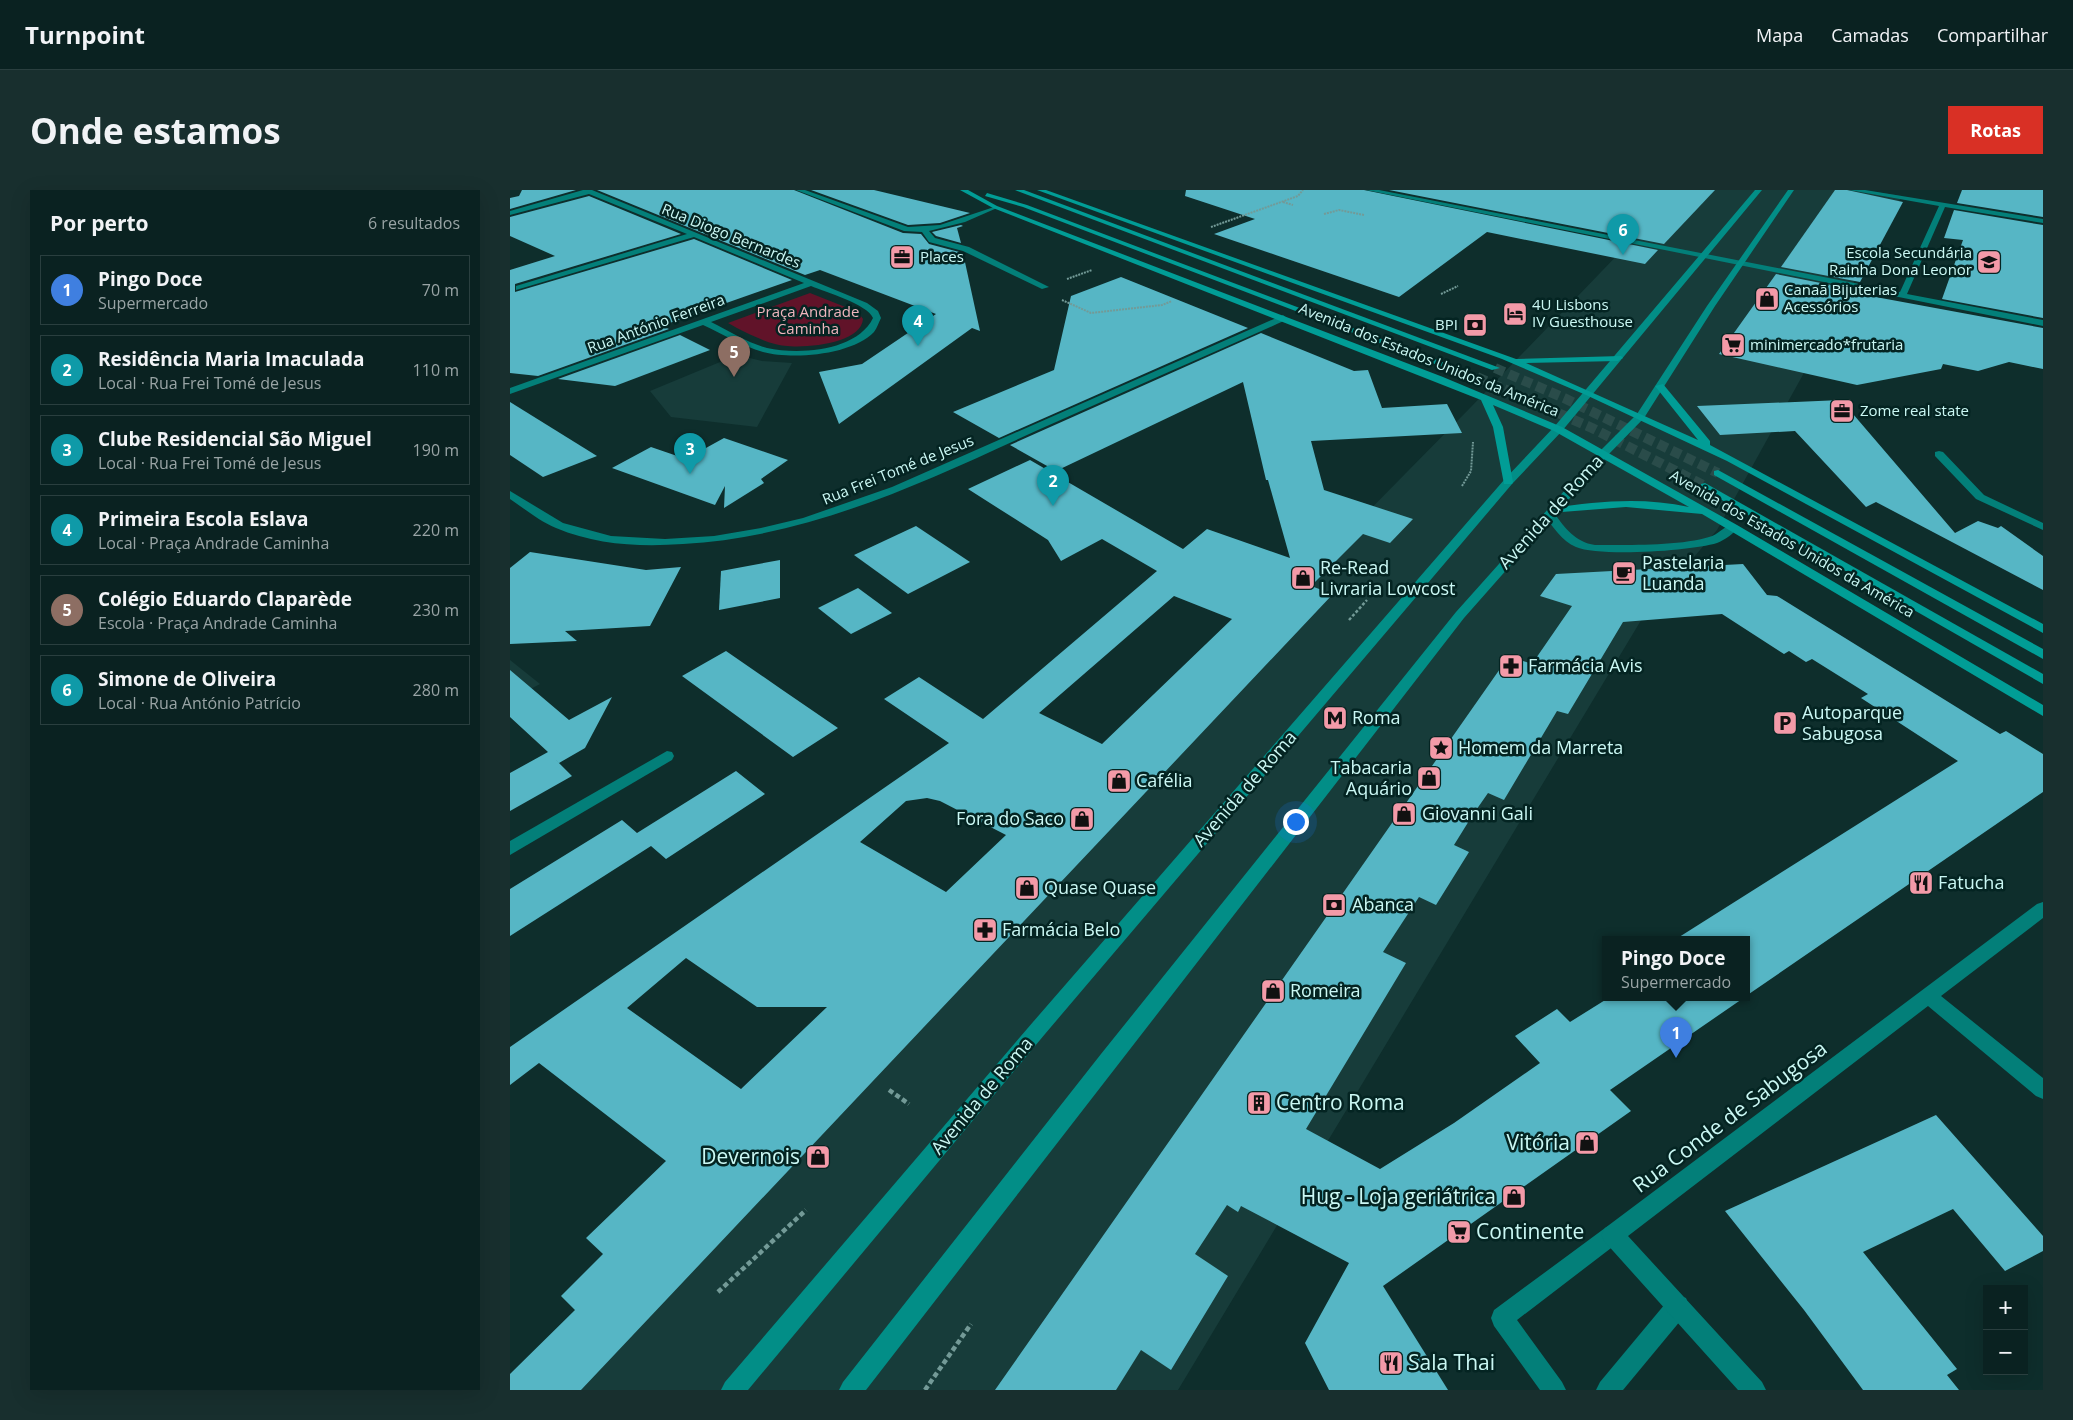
<!DOCTYPE html>
<html lang="pt">
<meta charset="utf-8">
<style>
:root{--surface:#0a2221;--page:#182f2e;--text:#f1f3f6;--muted:#99a4a5;--line:#2a3f3f;--accent:#d93025}
body{margin:0;font-family:"Open Sans",sans-serif;background:var(--page);color:var(--text)}
.controls{position:absolute;right:15px;bottom:15px;display:grid;overflow:hidden;border-radius:0px;box-shadow:0 5px 20px #0002}
.controls button{width:45px;height:45px;display:grid;place-items:center;padding:0;border:0;border-bottom:1px solid var(--line);background:var(--surface);color:var(--text);font:25px sans-serif}
.you{position:absolute;left:785px;top:631px;width:18px;height:18px;margin:-12px;border:4px solid #fff;border-radius:50%;background:#1a73e8;box-shadow:0 0 0 8px #1a73e833}
.badge{display:grid;place-items:center;width:32px;height:32px;border-radius:50%;background:var(--accent);color:#fff;font-size:16px;font-weight:700}
.pin{position:absolute;translate:-50% -41px;filter:drop-shadow(0 1px 2px #0008)}
.pin::after{content:'';position:absolute;top:26px;width:18px;height:15px;background:inherit;clip-path:polygon(0 0,100% 0,50% 100%)}
.popup{position:absolute;left:1092px;top:746px;width:148px;height:65px;box-sizing:border-box;display:grid;place-content:center;border-radius:0px;background:var(--surface);filter:drop-shadow(0 1px 4px #0005);font-size:16px;white-space:nowrap;color:var(--muted)}
.popup b{font-size:19px;color:var(--text)}
.popup::after{content:'';position:absolute;left:50%;top:100%;margin-left:-10px;border:10px solid transparent;border-top-color:var(--surface)}
.list{margin:0;padding:0;list-style:none}
h2{display:flex;justify-content:space-between;align-items:center;height:65px;margin:0;padding:0 20px;font-size:21px}
h2 small{font-size:16px;font-weight:400;color:var(--muted)}
.list li{display:grid;grid-template-columns:32px 1fr auto;gap:15px;align-items:center;box-sizing:border-box;height:70px;margin:0 10px 10px;padding:0 10px;border:1px solid var(--line);border-radius:0px}
.list b{display:block;font-size:19px;white-space:nowrap}
.list p{margin:0;font-size:16px;white-space:nowrap;color:var(--muted)}
.list em{font-size:16px;font-style:normal;color:var(--muted)}
.map{position:relative;flex:none;width:1533px;height:1200px;overflow:hidden;border-radius:0px}
header{display:flex;align-items:center;gap:30px;box-sizing:border-box;height:70px;padding:0 25px;background:var(--surface);border-bottom:1px solid var(--line)}
header strong{font-size:24px}
nav{display:flex;gap:28px;margin-inline-start:auto;font-size:18px}
.intro{display:flex;align-items:center;justify-content:space-between;box-sizing:border-box;height:120px;padding:0 30px}
h1{margin:0;font-size:35px}
.button{padding:12px 22px;border-radius:0px;background:var(--accent);color:#fff;font-size:18px;font-weight:700}
main{display:flex;gap:30px;padding:0 30px}
aside{flex:1;background:var(--surface);border-radius:0px;box-shadow:0 5px 20px #0002}
.map>svg:first-child{display:block}
.built{fill:#173c3a}
.green{fill:#611329}
.building{fill:#56b6c5;fill-rule:evenodd}
.lines{fill:none;stroke-linecap:round;stroke-linejoin:round}
.primary-tunnel{stroke:#2a4c4a;stroke-width:10;stroke-dasharray:10 5;stroke-linecap:butt}
.path-far2{stroke:#739a97;stroke-width:2;stroke-dasharray:2 1;stroke-linecap:butt}
.path-far1{stroke:#739a97;stroke-width:2.5;stroke-dasharray:3 2;stroke-linecap:butt}
.path{stroke:#739a97;stroke-width:4.5;stroke-dasharray:5 3;stroke-linecap:butt}
.lane{fill:#037f79;fill-rule:evenodd}
.street{fill:#037f79;fill-rule:evenodd}
.secondary{fill:#028e87;fill-rule:evenodd}
.primary{fill:#019d96;fill-rule:evenodd}
.labels{text-anchor:middle;stroke-width:5;stroke-linejoin:round;paint-order:stroke}
.far-street-label{font-size:15px;fill:#cbf8f4;stroke:#042422}
.far-poi-label{font-size:15px;fill:#cbf8f4;stroke:#042422;text-anchor:start}
.far-park-label{font-size:15px;fill:#f0b5bd;stroke:#042422}
.street-label{font-size:18px;fill:#cbf8f4;stroke:#042422}
.poi-label{font-size:18px;fill:#cbf8f4;stroke:#042422;text-anchor:start}
.near-poi-label{font-size:21px;fill:#cbf8f4;stroke:#042422;text-anchor:start}
.near-street-label{font-size:21px;fill:#cbf8f4;stroke:#042422}
</style>
<header>
<strong>Turnpoint</strong>
<nav><a>Mapa</a><a>Camadas</a><a>Compartilhar</a></nav>
</header>
<div class="intro"><h1>Onde estamos</h1><a class="button">Rotas</a></div>
<main>
<aside>
<h2>Por perto<small>6 resultados</small></h2>
<ul class="list">
<li><span class="badge" style="background:#3f7fe0">1</span><div><b>Pingo Doce</b><p>Supermercado</p></div><em>70 m</em></li>
<li><span class="badge" style="background:#0f9aa8">2</span><div><b>Residência Maria Imaculada</b><p>Local · Rua Frei Tomé de Jesus</p></div><em>110 m</em></li>
<li><span class="badge" style="background:#0f9aa8">3</span><div><b>Clube Residencial São Miguel</b><p>Local · Rua Frei Tomé de Jesus</p></div><em>190 m</em></li>
<li><span class="badge" style="background:#0f9aa8">4</span><div><b>Primeira Escola Eslava</b><p>Local · Praça Andrade Caminha</p></div><em>220 m</em></li>
<li><span class="badge" style="background:#8d6e63">5</span><div><b>Colégio Eduardo Claparède</b><p>Escola · Praça Andrade Caminha</p></div><em>230 m</em></li>
<li><span class="badge" style="background:#0f9aa8">6</span><div><b>Simone de Oliveira</b><p>Local · Rua António Patrício</p></div><em>280 m</em></li>
</ul>
</aside>
<div class="map">
<svg width="1533" height="1200" viewBox="0 0 1533 1200">
<rect width="100%" height="100%" fill="#0e2e2c"/>
<g class="built">
<path d="M 1170,0 L 1352,0 L 1392,6 L 1207,340 L 1133,427 L 668,1200 L 0,1200 L 0,1193 L 960,218 Z"/>
<path d="M 227,165 L 252,171 L 282,173 L 247,237 L 161,227 L 140,201 Z"/>
<path d="M 0,470 L 30,494 L 0,510 Z"/>
</g>
<path class="green" d="M 300,103 L 348,122 L 353,129 C 351,156 284,160 265,154 C 250,150 232,141 218,133 Z"/>
<g class="building">
<path d="M 12,0 L 66,0 L 0,19 L 0,8 L 9,6 Z"/>
<path d="M 87,0 L 284,0 L 393,43 L 411,44 L 419,54 L 453,63 L 470,141 L 462,138 L 329,234 L 309,182 L 352,174 L 426,124 L 310,80 L 295,85 Z"/>
<path d="M 301,0 L 364,0 L 460,23 L 430,33 L 398,35 Z"/>
<path d="M 676,0 L 854,0 L 1148,60 L 1135,74 L 977,42 L 889,107 L 704,44 L 745,29 L 675,6 Z"/>
<path d="M 879,0 L 1205,0 L 1154,54 Z"/>
<path d="M 1325,0 L 1337,0 L 1393,12 L 1350,92 L 1271,77 Z"/>
<path d="M 1452,0 L 1533,0 L 1533,27 L 1447,13 Z"/>
<path d="M 79,6 L 171,44 L 5,94 L 5,102 L 184,49 L 282,90 L 151,136 L 159,139 L 28,186 L 0,183 L 0,80 L 45,66 L 0,46 L 0,27 Z"/>
<path d="M 1444,20 L 1533,35 L 1533,128 L 1432,109 L 1453,50 L 1434,48 Z"/>
<path d="M 451,35 L 453,36 L 447,38 L 451,53 L 426,46 L 422,42 Z"/>
<path d="M 1266,84 L 1346,100 L 1344,103 L 1533,138 L 1533,179 L 1499,172 L 1468,181 L 1433,174 L 1431,179 L 1347,195 L 1209,164 Z"/>
<path d="M 611,87 L 738,138 L 489,248 L 443,222 L 544,180 L 561,106 Z"/>
<path d="M 751,143 L 844,181 L 858,180 L 872,218 L 937,214 L 952,243 L 801,251 L 814,300 L 903,329 L 880,353 L 853,344 L 801,396 L 823,404 L 71,1200 L 0,1200 L 0,1184 L 65,1120 L 51,1106 L 93,1064 L 76,1048 L 156,971 L 29,873 L 0,895 L 0,857 L 439,553 L 374,509 L 409,487 L 473,529 L 647,381 L 592,349 L 551,371 L 538,350 L 458,299 L 520,270 L 673,359 L 697,339 L 780,368 L 758,290 L 756,290 L 733,192 L 546,281 L 500,255 ZM 664,406 L 722,429 L 592,554 L 529,523 ZM 417,608 L 430,611 L 496,645 L 436,702 L 350,652 L 396,611 ZM 176,768 L 247,817 L 317,817 L 231,899 L 117,818 Z"/>
<path d="M 170,145 L 200,160 L 105,196 L 48,189 Z"/>
<path d="M 1331,210 L 1445,343 L 1468,331 L 1488,338 L 1491,336 L 1533,366 L 1533,400 L 1366,312 L 1356,317 L 1285,241 L 1210,245 L 1187,216 Z"/>
<path d="M 0,212 L 87,266 L 33,287 L 0,265 Z"/>
<path d="M 214,248 L 278,270 L 251,289 L 254,293 L 214,318 L 215,296 L 205,315 L 102,278 L 141,257 L 176,269 Z"/>
<path d="M 406,336 L 460,372 L 398,404 L 344,365 Z"/>
<path d="M 20,362 L 136,380 L 171,377 L 140,436 L 55,441 L 67,451 L 0,454 L 0,378 Z"/>
<path d="M 270,370 L 270,408 L 209,420 L 211,381 Z"/>
<path d="M 1233,374 L 1257,405 L 1267,406 L 1490,544 L 1496,541 L 1533,564 L 1533,602 L 1236,806 L 1236,749 L 1166,749 L 1448,571 L 1351,508 L 1358,504 L 1302,469 L 1296,472 L 1279,461 L 1274,464 L 1212,424 L 1113,432 L 1058,524 L 1047,521 L 994,610 L 978,603 L 962,626 L 944,655 L 959,662 L 926,715 L 909,707 L 873,762 L 896,773 L 796,939 L 870,979 L 944,933 L 1030,873 L 1005,846 L 1047,819 L 1060,832 L 1100,807 L 1235,807 L 1100,900 L 1121,921 L 873,1096 L 938,1200 L 819,1200 L 795,1153 L 839,1073 L 731,1016 L 728,1022 L 717,1015 L 685,1064 L 718,1086 L 661,1180 L 631,1160 L 606,1200 L 485,1200 L 999,466 L 1022,474 L 1062,416 L 1030,406 L 1046,384 Z"/>
<path d="M 348,398 L 382,423 L 341,444 L 308,418 Z"/>
<path d="M 216,461 L 271,499 L 328,538 L 283,567 L 172,486 Z"/>
<path d="M 0,480 L 59,530 L 102,507 L 75,558 L 49,573 L 45,569 L 62,586 L 0,621 L 0,583 L 38,562 L 0,527 Z"/>
<path d="M 226,581 L 255,604 L 156,669 L 141,656 L 0,746 L 0,699 L 112,630 L 127,643 Z"/>
<path d="M 1426,925 L 1533,1046 L 1533,1061 L 1495,1081 L 1443,1019 L 1353,1062 L 1447,1179 L 1437,1185 L 1449,1200 L 1353,1200 L 1294,1120 L 1215,1021 Z"/>
</g>
<g class="lines">
<g class="primary-tunnel">
<path d="M 985,178 L 1054,208 L 1208,283"/>
<path d="M 967,187 L 1082,238 L 1195,296"/>
</g>
<g class="path-far2">
<path d="M 773,12 L 783,15"/>
<path d="M 814,24 L 829,20 L 854,25"/>
<path d="M 701,37 L 788,6 L 793,0"/>
<path d="M 557,89 L 582,80"/>
<path d="M 931,104 L 948,96"/>
<path d="M 552,110 L 581,123 L 652,115 L 662,111"/>
<path d="M 952,296 L 961,281 L 963,252"/>
</g>
<path class="path-far1" d="M 839,430 L 857,410"/>
<g class="path">
<path d="M 379,900 L 399,914"/>
<path d="M 208,1102 L 296,1020"/>
<path d="M 415,1200 L 461,1134"/>
</g>
<g class="lane">
<path d="M 1429,261 L 1433,262 L 1474,305 L 1533,333 L 1533,340 L 1466,309 L 1425,266 L 1425,262 Z"/>
<path d="M 1040,322 L 1044,323 C 1055,338 1065,352 1085,355 C 1115,355 1171,356 1199,347 C 1208,345 1214,336 1223,334 L 1229,337 C 1224,343 1215,350 1207,353 C 1182,361 1089,367 1066,357 C 1052,351 1043,337 1034,325 Z"/>
<path d="M 1102,1034 L 1109,1038 L 1113,1045 L 1109,1052 L 1007,1130 L 1052,1192 L 1056,1200 L 1030,1200 L 984,1136 L 981,1128 L 984,1120 L 1095,1038 Z"/>
<path d="M 1168,1105 L 1176,1108 L 1179,1116 L 1176,1124 L 1113,1200 L 1086,1200 L 1090,1192 L 1160,1108 Z"/>
</g>
<g class="street">
<path d="M 73,0 L 82,0 L 357,113 L 368,121 L 371,128 C 369,132 367,138 364,142 C 342,165 283,170 253,162 C 232,156 213,144 193,135 L 0,204 L 0,198 L 294,93 L 184,47 L 6,100 L 6,96 L 177,44 L 79,4 L 0,25 L 0,21 ZM 301,96 C 315,102 357,114 363,128 C 347,161 290,165 257,158 C 238,153 219,141 201,132 Z"/>
<path d="M 286,0 L 295,0 L 398,37 L 430,35 L 487,16 L 487,18 L 455,32 L 419,41 L 425,48 L 459,57 L 539,97 L 532,99 L 453,61 L 419,52 L 412,42 L 394,41 Z"/>
<path d="M 856,0 L 869,0 L 1390,102 L 1429,16 L 1339,0 L 1355,0 L 1533,29 L 1533,33 L 1435,17 L 1397,104 L 1533,130 L 1533,136 Z"/>
<path d="M 773,125 L 777,128 L 776,130 C 693,167 611,203 528,240 C 414,292 300,347 173,354 C 130,357 86,355 46,338 C 29,331 15,319 0,309 L 0,301 L 53,333 L 101,346 L 155,349 L 204,346 L 251,338 L 293,328 L 382,297 Z"/>
<path d="M 157,561 L 162,562 L 164,566 L 162,570 L 0,665 L 0,651 Z"/>
<path d="M 1533,712 L 1533,728 L 1431,806 L 1533,888 L 1533,909 L 1526,906 L 1418,816 L 1118,1046 L 1252,1192 L 1256,1200 L 1228,1200 L 1095,1052 L 1091,1045 L 1095,1038 L 1527,714 Z"/>
</g>
<g class="secondary">
<path d="M 1245,0 L 1252,0 L 1052,241 L 1002,294 L 535,844 L 238,1200 L 211,1200 L 215,1192 L 523,832 L 994,290 L 1044,237 Z"/>
<path d="M 1278,0 L 1284,0 L 1205,116 L 1134,228 L 1097,266 L 954,428 L 356,1200 L 329,1200 L 333,1192 L 591,864 L 946,422 L 1089,262 L 1127,224 L 1197,116 Z"/>
</g>
<g class="primary">
<path d="M 450,0 L 458,0 L 487,16 L 933,187 L 1052,237 L 1227,335 L 1533,515 L 1533,526 L 1192,324 L 1116,317 L 1039,323 L 1037,321 L 1043,318 C 1088,311 1134,307 1179,317 L 1044,241 L 983,215 L 993,237 L 1003,292 L 1002,294 L 994,294 L 983,237 L 971,210 L 483,18 Z"/>
<path d="M 505,0 L 514,0 L 990,178 L 982,180 Z"/>
<path d="M 527,0 L 536,0 L 1006,169 L 1111,166 L 1113,168 L 1108,171 L 1016,173 L 1188,250 L 1145,196 L 1153,194 L 1200,251 L 1200,255 L 1533,434 L 1533,443 L 1217,271 L 1076,205 L 992,169 Z"/>
<path d="M 477,3 L 517,15 L 972,187 L 964,189 L 513,17 L 475,6 Z"/>
<path d="M 1208,280 L 1533,459 L 1533,469 L 1204,285 L 1204,281 Z"/>
<path d="M 1195,293 L 1533,484 L 1533,494 L 1191,298 L 1191,294 Z"/>
</g>
</g>
<defs>
<symbol id="office-square" viewBox="-11 -11 22 22"><rect x="-9" y="-9" width="18" height="18" rx="4" fill="#f39aa8" stroke="#042422"/><path d="M-6-3h4V-5.5h4V-3h4V5H-6ZM-1-4.5V-3h2v-1.5ZM-6 0V1H6V0Z" fill="#111"/></symbol>
<symbol id="school-square" viewBox="-11 -11 22 22"><rect x="-9" y="-9" width="18" height="18" rx="4" fill="#f39aa8" stroke="#042422"/><path d="M0-5L7-2L0 1L-7-2ZM-4 1L0 2.5L4 1V4Q0 6-4 4Z" fill="#111"/></symbol>
<symbol id="shop-square" viewBox="-11 -11 22 22"><rect x="-9" y="-9" width="18" height="18" rx="4" fill="#f39aa8" stroke="#042422"/><path d="M-5-2.5h2.3a2.7 3.5 0 0 1 5.4 0H5L5.5 6h-11ZM-1.5-2.5h3a1.5 2.3 0 0 0-3 0Z" fill="#111"/></symbol>
<symbol id="hotel-square" viewBox="-11 -11 22 22"><rect x="-9" y="-9" width="18" height="18" rx="4" fill="#f39aa8" stroke="#042422"/><path d="M-6-4.5h1.5V1H6V5H4.5V3h-9V5H-6ZM-4 0a1.8 1.8 0 1 1 3.6 0ZM.5 0V-2.5h3Q6-2.5 6 0Z" fill="#111"/></symbol>
<symbol id="bank-square" viewBox="-11 -11 22 22"><rect x="-9" y="-9" width="18" height="18" rx="4" fill="#f39aa8" stroke="#042422"/><path d="M-6-4H6V4H-6ZM0-2.3a2.3 2.3 0 1 0 0 4.6a2.3 2.3 0 1 0 0-4.6Z" fill="#111"/></symbol>
<symbol id="supermarket-square" viewBox="-11 -11 22 22"><rect x="-9" y="-9" width="18" height="18" rx="4" fill="#f39aa8" stroke="#042422"/><path d="M-6-5.5h2.5l.6 2H6L4.5 2H-2.5L-4.4-4H-6ZM-1.5 3.2a1.3 1.3 0 1 0 .1 0ZM3 3.2a1.3 1.3 0 1 0 .1 0Z" fill="#111"/></symbol>
<symbol id="cafe-square" viewBox="-11 -11 22 22"><rect x="-9" y="-9" width="18" height="18" rx="4" fill="#f39aa8" stroke="#042422"/><path d="M-5.5-4.5H6V0H3Q3 3.5 0 3.5H-2.5Q-5.5 3.5-5.5 0ZM3-3.2v2h1.7v-2ZM-6 4.5H4V6H-6Z" fill="#111"/></symbol>
<symbol id="pharmacy-square" viewBox="-11 -11 22 22"><rect x="-9" y="-9" width="18" height="18" rx="4" fill="#f39aa8" stroke="#042422"/><path d="M-2-6h4v4h4v4h-4v4h-4v-4h-4v-4h4Z" fill="#111"/></symbol>
<symbol id="metro-square" viewBox="-11 -11 22 22"><rect x="-9" y="-9" width="18" height="18" rx="4" fill="#f39aa8" stroke="#042422"/><path d="M-5.5 5V-5H-3L0 0L3-5H5.5V5H3V-.5L0 4L-3-.5V5Z" fill="#111"/></symbol>
<symbol id="parking-square" viewBox="-11 -11 22 22"><rect x="-9" y="-9" width="18" height="18" rx="4" fill="#f39aa8" stroke="#042422"/><path d="M-3.5-5.5H1a3.5 3.5 0 0 1 0 7H-1V5.5H-3.5ZM-1-3.4V-.6H.8a1.4 1.4 0 0 0 0-2.8Z" fill="#111"/></symbol>
<symbol id="sight-square" viewBox="-11 -11 22 22"><rect x="-9" y="-9" width="18" height="18" rx="4" fill="#f39aa8" stroke="#042422"/><path d="M0-6L1.8-2.2L6-1.7L2.9 1.2L3.7 5.4L0 3.3L-3.7 5.4L-2.9 1.2L-6-1.7L-1.8-2.2Z" fill="#111"/></symbol>
<symbol id="restaurant-square" viewBox="-11 -11 22 22"><rect x="-9" y="-9" width="18" height="18" rx="4" fill="#f39aa8" stroke="#042422"/><path d="M-5-6h1v4h1v-4h1v4h1v-4h1v5L-1.5 .5V6h-2V.5L-5-1ZM5-6V6H3V1.5H1.5Q1.5-4 5-6Z" fill="#111"/></symbol>
<symbol id="building-square" viewBox="-11 -11 22 22"><rect x="-9" y="-9" width="18" height="18" rx="4" fill="#f39aa8" stroke="#042422"/><path d="M-4-6H4V6H1V3H-1V6H-4ZM-2.5-4.3h1.7v1.8h-1.7ZM.8-4.3h1.7v1.8H.8ZM-2.5-1h1.7V.8h-1.7ZM.8-1h1.7V.8H.8Z" fill="#111"/></symbol>
</defs>
<g fill-rule="evenodd">
<use href="#office-square" x="378" y="53" width="28" height="28"/>
<use href="#school-square" x="1465" y="58" width="28" height="28"/>
<use href="#shop-square" x="1243" y="95" width="28" height="28"/>
<use href="#hotel-square" x="991" y="110" width="28" height="28"/>
<use href="#bank-square" x="951" y="121" width="28" height="28"/>
<use href="#supermarket-square" x="1209" y="141" width="28" height="28"/>
<use href="#office-square" x="1318" y="207" width="28" height="28"/>
<use href="#cafe-square" x="1100" y="369" width="28" height="28"/>
<use href="#shop-square" x="779" y="374" width="28" height="28"/>
<use href="#pharmacy-square" x="987" y="462" width="28" height="28"/>
<use href="#metro-square" x="811" y="514" width="28" height="28"/>
<use href="#parking-square" x="1261" y="519" width="28" height="28"/>
<use href="#sight-square" x="917" y="544" width="28" height="28"/>
<use href="#shop-square" x="905" y="574" width="28" height="28"/>
<use href="#shop-square" x="595" y="577" width="28" height="28"/>
<use href="#shop-square" x="880" y="610" width="28" height="28"/>
<use href="#shop-square" x="558" y="615" width="28" height="28"/>
<use href="#restaurant-square" x="1397" y="679" width="28" height="28"/>
<use href="#shop-square" x="503" y="684" width="28" height="28"/>
<use href="#bank-square" x="810" y="701" width="28" height="28"/>
<use href="#pharmacy-square" x="461" y="726" width="28" height="28"/>
<use href="#shop-square" x="749" y="787" width="28" height="28"/>
<use href="#building-square" x="735" y="899" width="28" height="28"/>
<use href="#shop-square" x="1063" y="939" width="28" height="28"/>
<use href="#shop-square" x="294" y="953" width="28" height="28"/>
<use href="#shop-square" x="990" y="993" width="28" height="28"/>
<use href="#supermarket-square" x="935" y="1028" width="28" height="28"/>
<use href="#restaurant-square" x="867" y="1159" width="28" height="28"/>
</g>
<g class="labels">
<g class="far-street-label">
<text transform="translate(221 46) rotate(22)" y="5">Rua Diogo Bernardes</text>
<text transform="translate(146 134) rotate(-20)" y="5">Rua António Ferreira</text>
<text transform="translate(919 170) rotate(22)" y="5">Avenida dos Estados Unidos da América</text>
<text transform="translate(388 280) rotate(-22)" y="5">Rua Frei Tomé de Jesus</text>
<text transform="translate(1282 354) rotate(30)" y="5">Avenida dos Estados Unidos da América</text>
</g>
<g class="far-poi-label">
<text x="1462" y="68" text-anchor="end">Escola Secundária<tspan x="1462" dy="17">Rainha Dona Leonor</tspan></text>
<text x="410" y="72">Places</text>
<text x="1274" y="105">Canaã Bijuterias<tspan x="1274" dy="17">Acessórios</tspan></text>
<text x="1022" y="120">4U Lisbons<tspan x="1022" dy="17">IV Guesthouse</tspan></text>
<text x="948" y="140" text-anchor="end">BPI</text>
<text x="1240" y="160">minimercado*frutaria</text>
<text x="1350" y="226">Zome real state</text>
</g>
<g class="far-park-label">
<text x="298" y="127">Praça Andrade<tspan x="298" dy="17">Caminha</tspan></text>
</g>
<g class="street-label">
<text transform="translate(1041 322) rotate(-48)" y="6">Avenida de Roma</text>
<text transform="translate(735 599) rotate(-49)" y="6">Avenida de Roma</text>
<text transform="translate(472 906) rotate(-50)" y="6">Avenida de Roma</text>
</g>
<g class="poi-label">
<text x="1132" y="379">Pastelaria<tspan x="1132" dy="21">Luanda</tspan></text>
<text x="810" y="384">Re-Read<tspan x="810" dy="21">Livraria Lowcost</tspan></text>
<text x="1018" y="482">Farmácia Avis</text>
<text x="1292" y="529">Autoparque<tspan x="1292" dy="21">Sabugosa</tspan></text>
<text x="842" y="534">Roma</text>
<text x="948" y="564">Homem da Marreta</text>
<text x="902" y="584" text-anchor="end">Tabacaria<tspan x="902" dy="21">Aquário</tspan></text>
<text x="626" y="597">Cafélia</text>
<text x="912" y="630">Giovanni Gali</text>
<text x="554" y="635" text-anchor="end">Fora do Saco</text>
<text x="1428" y="699">Fatucha</text>
<text x="534" y="704">Quase Quase</text>
<text x="842" y="721">Abanca</text>
<text x="492" y="746">Farmácia Belo</text>
<text x="780" y="807">Romeira</text>
</g>
<g class="near-poi-label">
<text x="766" y="920">Centro Roma</text>
<text x="1060" y="960" text-anchor="end">Vitória</text>
<text x="290" y="974" text-anchor="end">Devernois</text>
<text x="986" y="1014" text-anchor="end">Hug - Loja geriátrica</text>
<text x="966" y="1049">Continente</text>
<text x="898" y="1180">Sala Thai</text>
</g>
<g class="near-street-label">
<text transform="translate(1220 927) rotate(-37)" y="7">Rua Conde de Sabugosa</text>
</g>
</g>
</svg>
<div class="controls">
<button>+</button>
<button>−</button>
</div>
<div class="you"></div>
<div class="pin badge" style="left:1166px;top:868px;background:#3f7fe0">1</div>
<div class="popup"><b>Pingo Doce</b>Supermercado</div>
<div class="pin badge" style="left:543px;top:316px;background:#0f9aa8">2</div>
<div class="pin badge" style="left:180px;top:284px;background:#0f9aa8">3</div>
<div class="pin badge" style="left:408px;top:156px;background:#0f9aa8">4</div>
<div class="pin badge" style="left:224px;top:187px;background:#8d6e63">5</div>
<div class="pin badge" style="left:1113px;top:65px;background:#0f9aa8">6</div>
</div>
</main>
